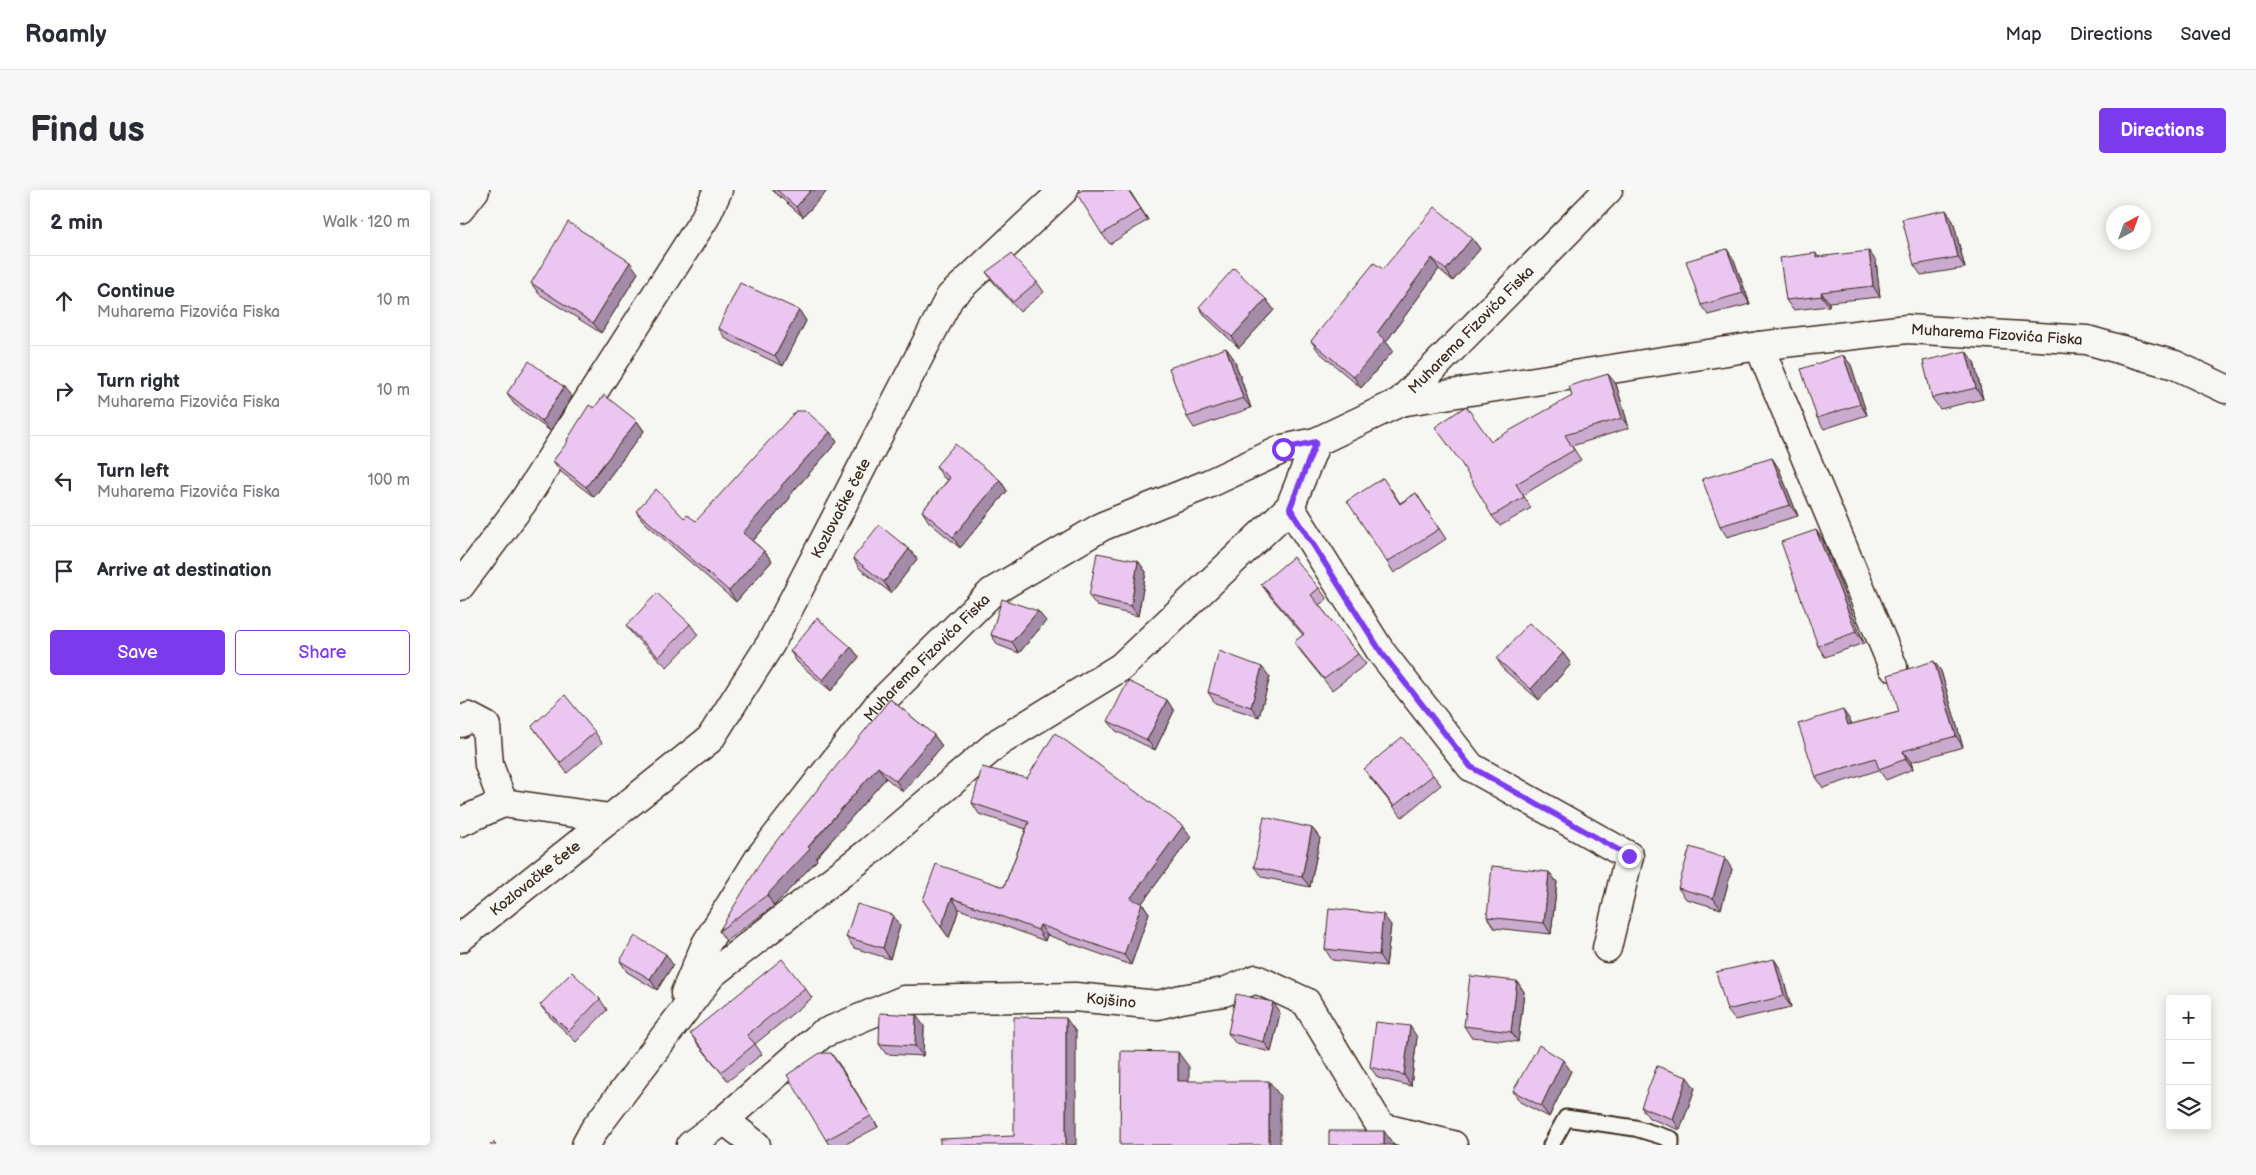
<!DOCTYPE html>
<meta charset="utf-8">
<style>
:root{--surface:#fff;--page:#f7f7f7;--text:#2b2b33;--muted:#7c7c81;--line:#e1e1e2;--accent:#7c3aed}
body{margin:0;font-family:"Balsamiq Sans",sans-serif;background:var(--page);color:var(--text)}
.controls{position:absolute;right:15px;bottom:15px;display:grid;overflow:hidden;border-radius:5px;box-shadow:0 2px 12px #0003}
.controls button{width:45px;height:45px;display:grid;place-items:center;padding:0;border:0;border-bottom:1px solid var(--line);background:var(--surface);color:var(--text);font:25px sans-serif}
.compass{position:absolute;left:1646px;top:15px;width:45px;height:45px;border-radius:50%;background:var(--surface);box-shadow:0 2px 12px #0003;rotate:41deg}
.stop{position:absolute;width:15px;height:15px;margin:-11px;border:4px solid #7c3aed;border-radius:50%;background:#fff}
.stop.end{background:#7c3aed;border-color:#fff;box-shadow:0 1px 5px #0008}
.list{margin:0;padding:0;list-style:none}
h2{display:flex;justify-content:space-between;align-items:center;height:65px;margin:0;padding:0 20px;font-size:21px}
h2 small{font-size:16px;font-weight:400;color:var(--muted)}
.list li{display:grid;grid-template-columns:32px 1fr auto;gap:15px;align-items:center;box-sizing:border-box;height:90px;padding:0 20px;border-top:1px solid var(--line)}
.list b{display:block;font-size:19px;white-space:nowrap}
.list p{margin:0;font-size:16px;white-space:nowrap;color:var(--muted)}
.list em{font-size:16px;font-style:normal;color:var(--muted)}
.actions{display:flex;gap:10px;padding:15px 20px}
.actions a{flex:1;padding:11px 0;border:1px solid var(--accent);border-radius:5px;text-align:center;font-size:18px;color:var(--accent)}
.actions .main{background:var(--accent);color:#fff}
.icon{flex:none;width:28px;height:28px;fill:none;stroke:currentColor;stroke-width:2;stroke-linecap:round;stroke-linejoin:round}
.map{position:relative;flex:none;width:1766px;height:955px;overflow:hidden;border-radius:5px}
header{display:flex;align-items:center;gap:30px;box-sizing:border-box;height:70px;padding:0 25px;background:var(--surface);border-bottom:1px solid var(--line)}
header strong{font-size:24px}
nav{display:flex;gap:28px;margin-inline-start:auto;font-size:18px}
.intro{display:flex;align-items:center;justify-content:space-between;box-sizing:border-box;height:120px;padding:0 30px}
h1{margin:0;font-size:35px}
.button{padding:12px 22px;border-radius:5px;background:var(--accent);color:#fff;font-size:18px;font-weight:700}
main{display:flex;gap:30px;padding:0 30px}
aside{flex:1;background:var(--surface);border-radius:5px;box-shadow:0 2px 12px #0003}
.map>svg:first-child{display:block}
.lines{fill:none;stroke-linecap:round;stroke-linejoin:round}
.lane-casing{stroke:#3b2a1e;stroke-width:19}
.street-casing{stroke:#3b2a1e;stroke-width:31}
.lane{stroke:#f6f6f2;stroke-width:15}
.street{stroke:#f6f6f2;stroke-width:28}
.wall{fill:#caaace;stroke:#3b2a1e}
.shaded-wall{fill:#a48ba8;stroke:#3b2a1e}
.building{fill:#ebc6f0;stroke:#3b2a1e}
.route{stroke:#7c3aed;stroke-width:6}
.labels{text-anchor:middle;stroke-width:5;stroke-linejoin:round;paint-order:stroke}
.street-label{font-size:15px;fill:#3b2a1e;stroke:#f6f6f2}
</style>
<header>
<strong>Roamly</strong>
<nav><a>Map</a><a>Directions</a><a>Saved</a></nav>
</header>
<div class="intro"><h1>Find us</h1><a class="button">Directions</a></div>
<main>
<aside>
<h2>2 min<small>Walk · 120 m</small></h2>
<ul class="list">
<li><svg class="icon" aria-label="ahead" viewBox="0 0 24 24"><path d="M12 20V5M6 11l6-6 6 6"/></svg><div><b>Continue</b><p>Muharema Fizovića Fiska</p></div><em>10 m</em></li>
<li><svg class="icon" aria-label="right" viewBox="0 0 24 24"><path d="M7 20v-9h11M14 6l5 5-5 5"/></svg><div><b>Turn right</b><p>Muharema Fizovića Fiska</p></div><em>10 m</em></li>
<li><svg class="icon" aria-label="left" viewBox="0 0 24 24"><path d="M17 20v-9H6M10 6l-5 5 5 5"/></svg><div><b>Turn left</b><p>Muharema Fizovića Fiska</p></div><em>100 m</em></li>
<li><svg class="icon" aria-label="arrive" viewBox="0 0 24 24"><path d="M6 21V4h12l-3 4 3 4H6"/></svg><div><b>Arrive at destination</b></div></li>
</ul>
<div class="actions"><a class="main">Save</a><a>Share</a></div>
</aside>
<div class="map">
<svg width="1766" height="955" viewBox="0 0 1766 955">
<rect width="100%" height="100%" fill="#f6f6f2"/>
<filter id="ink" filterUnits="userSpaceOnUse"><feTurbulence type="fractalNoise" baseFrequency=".02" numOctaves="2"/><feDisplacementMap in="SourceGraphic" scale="10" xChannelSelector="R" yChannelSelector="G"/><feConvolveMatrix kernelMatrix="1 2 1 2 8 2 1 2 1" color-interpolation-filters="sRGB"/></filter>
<g filter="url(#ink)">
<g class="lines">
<defs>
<path id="lane" d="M 1091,955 L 1106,928 L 1175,938 L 1211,949 L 1211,955"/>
<g id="street">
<path d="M 0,19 L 15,0"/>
<path id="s1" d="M 1299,156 L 1447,139 L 1627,150 L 1715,175 L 1766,199"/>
<path d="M 940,212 L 1299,156 L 1433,477"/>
<path d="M 830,317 L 921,462 L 1011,577 L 1169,666 L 1147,758"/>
<path d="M 0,396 L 63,312 L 245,28 L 258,0"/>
<path d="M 0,533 L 9,527 L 26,536 L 29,575 L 43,613 L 150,628"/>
<path d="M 0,632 L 43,613"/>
<path id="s2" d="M 0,748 L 250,549 L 311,453 L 490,107 L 604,0"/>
<path id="s3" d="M 225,803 L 246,754 L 300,667 L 419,514 L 532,402 L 643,336 L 748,294 L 823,259 L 856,252"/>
<path d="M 264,930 L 296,955"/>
<path id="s4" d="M 126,955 L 134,940 L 252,784 L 409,662 L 539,552 L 661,477 L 830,317 L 856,252 L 940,212 L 1148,0"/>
<path id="s5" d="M 231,955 L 264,930 L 362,844 L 444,810 L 615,807 L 698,815 L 721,809 L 764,802 L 796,789 L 846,812 L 921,937 L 993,955"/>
</g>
</defs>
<use href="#lane" class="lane-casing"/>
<use href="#street" class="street-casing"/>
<use href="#lane" class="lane"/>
<use href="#street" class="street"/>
</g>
<g class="wall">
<path d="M 312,0 L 368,0 L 343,27 Z"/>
<path d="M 622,0 L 669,0 L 688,30 L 650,54 L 642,44 Z"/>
<path d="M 1493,31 L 1505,78 L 1461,85 L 1454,75 Z"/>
<path d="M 1012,48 L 1020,59 L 993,91 L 979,79 L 926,152 L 933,161 L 901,198 L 859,162 L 851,151 L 923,79 Z"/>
<path d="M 1356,63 L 1358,67 L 1416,71 L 1420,107 L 1369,112 L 1369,116 L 1333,120 L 1326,110 Z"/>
<path d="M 1274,70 L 1290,114 L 1248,125 L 1241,115 Z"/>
<path d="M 526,82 L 577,92 L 584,102 L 560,122 L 534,93 Z"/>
<path d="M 178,83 L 141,143 L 79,104 L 71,93 Z"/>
<path d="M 806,109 L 814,120 L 779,158 L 746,127 L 739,117 Z"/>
<path d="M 339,120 L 346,131 L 323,176 L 266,149 L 258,138 Z"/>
<path d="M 766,158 L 774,169 L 791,218 L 734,238 L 727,227 Z"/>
<path d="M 1383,165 L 1391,175 L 1407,225 L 1364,239 L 1357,228 Z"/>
<path d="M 1514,172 L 1523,209 L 1480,219 L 1472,208 Z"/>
<path d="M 1156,194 L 1169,238 L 1112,256 L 1121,270 L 1063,305 L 1071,318 L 1040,336 L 1032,326 L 1031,251 Z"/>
<path d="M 47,203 L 112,207 L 90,241 L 54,214 Z"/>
<path d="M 134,218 L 177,231 L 184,241 L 134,307 L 101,282 L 93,271 L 108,252 L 107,250 Z"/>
<path d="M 370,242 L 377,252 L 329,306 L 330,308 L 293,351 L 304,361 L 312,371 L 276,412 L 183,331 L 176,321 L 224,328 L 236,331 Z"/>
<path d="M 1312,268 L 1319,279 L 1338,326 L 1267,347 L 1260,336 Z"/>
<path d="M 476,276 L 540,290 L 547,301 L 500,358 L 469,332 L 462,321 L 488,290 L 483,287 Z"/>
<path d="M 931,299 L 940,313 L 956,303 L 986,349 L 934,383 L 927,372 Z"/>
<path d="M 1356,340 L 1363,350 L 1404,453 L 1365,467 L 1358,456 Z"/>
<path d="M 449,359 L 457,369 L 431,403 L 400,379 L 393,368 Z"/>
<path d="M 678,371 L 686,382 L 678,426 L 637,416 L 629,406 Z"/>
<path d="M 801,394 L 859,398 L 867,409 L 859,415 L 898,464 L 906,474 L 872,500 L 842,463 L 834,452 L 843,445 L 809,405 Z"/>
<path d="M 586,431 L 559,463 L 538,455 L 531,445 Z"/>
<path d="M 230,434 L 238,445 L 207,477 L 174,446 L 166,436 Z"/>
<path d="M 391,457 L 399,467 L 371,501 L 337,472 L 330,461 Z"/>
<path d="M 1103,463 L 1111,474 L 1079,510 L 1044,480 L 1037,469 Z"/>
<path d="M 1481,481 L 1503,557 L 1451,572 L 1453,579 L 1426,590 L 1419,580 L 1363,598 L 1356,587 L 1390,530 L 1392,534 L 1439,522 Z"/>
<path d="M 810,487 L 799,527 L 755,513 L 748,502 Z"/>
<path d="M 430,509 L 474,545 L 482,556 L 443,602 L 426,588 L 356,668 L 357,670 L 314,716 L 266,751 L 259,741 Z"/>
<path d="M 707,510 L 714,521 L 695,560 L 656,541 L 648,531 Z"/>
<path d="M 72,536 L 135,542 L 142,553 L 107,583 Z"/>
<path d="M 904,579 L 973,585 L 981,595 L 942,627 L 911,589 Z"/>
<path d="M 512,613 L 723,636 L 731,647 L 682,713 L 689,723 L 671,775 L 587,745 L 585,751 L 499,719 L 489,748 L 463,710 L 544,697 L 566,639 L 519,624 Z"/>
<path d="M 852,638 L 860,648 L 850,697 L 802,687 L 794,677 Z"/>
<path d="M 1272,679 L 1261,719 L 1226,709 L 1218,698 Z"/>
<path d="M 1089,682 L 1097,692 L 1091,744 L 1034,738 L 1027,727 Z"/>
<path d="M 931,735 L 926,776 L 872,770 L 865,759 Z"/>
<path d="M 440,736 L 430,769 L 394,758 L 386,747 Z"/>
<path d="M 1314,769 L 1321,780 L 1331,817 L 1275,830 L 1267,820 Z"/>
<path d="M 160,771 L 213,775 L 197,800 L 167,782 Z"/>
<path d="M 1057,791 L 1064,802 L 1058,852 L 1011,847 L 1004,836 Z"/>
<path d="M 345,798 L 352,808 L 295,854 L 302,864 L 268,891 L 237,853 L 230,843 Z"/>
<path d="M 140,809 L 147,820 L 116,852 L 88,825 L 80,815 Z"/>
<path d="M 820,823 L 811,862 L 776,854 L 768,843 Z"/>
<path d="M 464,836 L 463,866 L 426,864 L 419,854 Z"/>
<path d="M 957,847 L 951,896 L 918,888 L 910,877 Z"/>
<path d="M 371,863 L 418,937 L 384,955 L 369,955 L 366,950 Z"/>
<path d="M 1111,881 L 1089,927 L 1060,912 L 1053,901 Z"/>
<path d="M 1235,898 L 1220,940 L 1189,928 L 1181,917 Z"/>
</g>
<g class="shaded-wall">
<path d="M 351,0 L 368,0 L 343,27 L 336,17 Z"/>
<path d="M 668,0 L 669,0 L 688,30 L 681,19 Z"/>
<path d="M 1486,20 L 1493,31 L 1505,78 L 1498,67 Z"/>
<path d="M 1012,48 L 1020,59 L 993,91 L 986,80 Z"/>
<path d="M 1267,59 L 1274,70 L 1290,114 L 1283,103 Z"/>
<path d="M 1409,61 L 1416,71 L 1420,107 L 1413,96 Z"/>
<path d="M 972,68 L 979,79 L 926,152 L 933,161 L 901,198 L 894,187 L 917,143 Z"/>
<path d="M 170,72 L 178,83 L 141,143 L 133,133 Z"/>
<path d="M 1361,102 L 1369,112 L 1369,116 L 1362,106 Z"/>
<path d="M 806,109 L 814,120 L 779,158 L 772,147 Z"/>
<path d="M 339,120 L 346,131 L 323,176 L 315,166 Z"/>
<path d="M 766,158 L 774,169 L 791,218 L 783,208 Z"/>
<path d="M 1506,161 L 1514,172 L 1523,209 L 1516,198 Z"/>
<path d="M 1383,165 L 1391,175 L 1407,225 L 1400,214 Z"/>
<path d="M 1148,184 L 1156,194 L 1169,238 L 1162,228 Z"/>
<path d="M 104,197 L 112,207 L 90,241 L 82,231 Z"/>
<path d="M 177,231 L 184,241 L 134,307 L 126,297 Z"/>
<path d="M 370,242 L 377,252 L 329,306 L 330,308 L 291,353 L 283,343 L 321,296 Z"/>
<path d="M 1312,268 L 1319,279 L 1338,326 L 1330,315 Z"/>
<path d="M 540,290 L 547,301 L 500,358 L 493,347 Z"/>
<path d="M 1356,340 L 1363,350 L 1404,453 L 1396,442 Z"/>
<path d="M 449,359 L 457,369 L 431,403 L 424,392 Z"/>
<path d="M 304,361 L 312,371 L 276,412 L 269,401 Z"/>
<path d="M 678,371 L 686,382 L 678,426 L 671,416 Z"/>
<path d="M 578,421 L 586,431 L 559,463 L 552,452 Z"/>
<path d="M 391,457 L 399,467 L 371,501 L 363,490 Z"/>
<path d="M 1103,463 L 1111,474 L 1079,510 L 1071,499 Z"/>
<path d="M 1474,471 L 1481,481 L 1503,557 L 1496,546 Z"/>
<path d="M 802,477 L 810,487 L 799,527 L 791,517 Z"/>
<path d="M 707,510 L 714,521 L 695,560 L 687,550 Z"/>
<path d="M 1383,520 L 1390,530 L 1395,546 L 1388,535 Z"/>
<path d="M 474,545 L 482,556 L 443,602 L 436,591 Z"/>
<path d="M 1443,561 L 1451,572 L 1453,579 L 1446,569 Z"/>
<path d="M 418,577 L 426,588 L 356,668 L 357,670 L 314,716 L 307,705 Z"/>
<path d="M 723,636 L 731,647 L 682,713 L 689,723 L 671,775 L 664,765 L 670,709 Z"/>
<path d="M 852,638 L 860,648 L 850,697 L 842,687 Z"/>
<path d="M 1265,668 L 1272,679 L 1261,719 L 1253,708 Z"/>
<path d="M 1089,682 L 1097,692 L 1091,744 L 1084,733 Z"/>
<path d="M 492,708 L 499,719 L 489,748 L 481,737 Z"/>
<path d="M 923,724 L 931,735 L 926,776 L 919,765 Z"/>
<path d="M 433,725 L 440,736 L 430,769 L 423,758 Z"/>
<path d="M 580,735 L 587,745 L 585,751 L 578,740 Z"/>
<path d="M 206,764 L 213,775 L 197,800 L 190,789 Z"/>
<path d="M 1314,769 L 1321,780 L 1331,817 L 1324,806 Z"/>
<path d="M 1057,791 L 1064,802 L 1058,852 L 1051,842 Z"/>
<path d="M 813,812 L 820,823 L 811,862 L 804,852 Z"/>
<path d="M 456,825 L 464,836 L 463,866 L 455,856 Z"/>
<path d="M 606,828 L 616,842 L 616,955 L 606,955 Z"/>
<path d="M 950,836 L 957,847 L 951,896 L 944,885 Z"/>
<path d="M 718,862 L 729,877 L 729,906 L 718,891 Z"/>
<path d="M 371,863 L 379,874 L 418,937 L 411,926 Z"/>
<path d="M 1103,870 L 1111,881 L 1089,927 L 1081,916 Z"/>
<path d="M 1227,887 L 1235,898 L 1220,940 L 1213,929 Z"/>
<path d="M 809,891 L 820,906 L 820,955 L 809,955 Z"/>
<path d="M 924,941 L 934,955 L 924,955 Z"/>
</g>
<g class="building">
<path d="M 317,0 L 351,0 L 336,17 Z"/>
<path d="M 622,0 L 668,0 L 681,19 L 642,44 L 617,4 Z"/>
<path d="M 975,17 L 1012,48 L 986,80 L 972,68 L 917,143 L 925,150 L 894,187 L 851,151 L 914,73 L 923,79 Z"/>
<path d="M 1486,20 L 1498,67 L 1454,75 L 1442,29 Z"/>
<path d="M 108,32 L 170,72 L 133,133 L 71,93 Z"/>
<path d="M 1267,59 L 1283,103 L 1241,115 L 1226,71 Z"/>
<path d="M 1409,61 L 1413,96 L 1361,102 L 1362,106 L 1326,110 L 1320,68 L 1356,63 L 1356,67 Z"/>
<path d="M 551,64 L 577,92 L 553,112 L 526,82 Z"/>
<path d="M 774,78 L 806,109 L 772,147 L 739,117 Z"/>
<path d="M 280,93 L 339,120 L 315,166 L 258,138 Z"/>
<path d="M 766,158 L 783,208 L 727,227 L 709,178 Z"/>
<path d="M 1506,161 L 1516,198 L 1472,208 L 1463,171 Z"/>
<path d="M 1383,165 L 1400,214 L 1357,228 L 1341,179 Z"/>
<path d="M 69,171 L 104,197 L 82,231 L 47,203 Z"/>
<path d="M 1148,184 L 1162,228 L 1105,245 L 1114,260 L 1056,294 L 1064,307 L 1032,326 L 1000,271 L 975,237 L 1006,216 L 1031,251 L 1112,206 L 1109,196 Z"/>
<path d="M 144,205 L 177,231 L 126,297 L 93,271 L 108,251 L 107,250 L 129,215 L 134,218 Z"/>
<path d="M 336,221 L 346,221 L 370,242 L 321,296 L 322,297 L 283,343 L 304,361 L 269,401 L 176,321 L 196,299 L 224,328 L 227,325 L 236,331 Z"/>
<path d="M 495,254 L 540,290 L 493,347 L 462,321 L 490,288 L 476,276 Z"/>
<path d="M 1312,268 L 1330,315 L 1260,336 L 1242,289 Z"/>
<path d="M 923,288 L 940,314 L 956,303 L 979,339 L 927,372 L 887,311 Z"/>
<path d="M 419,335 L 449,359 L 424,392 L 393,368 Z"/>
<path d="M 1356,340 L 1396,442 L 1358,456 L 1321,352 Z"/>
<path d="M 637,363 L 678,371 L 671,416 L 629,406 Z"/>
<path d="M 833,367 L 859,398 L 851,405 L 898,464 L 864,489 L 834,452 L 844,444 L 801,394 Z"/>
<path d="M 197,403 L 230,434 L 199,467 L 166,436 Z"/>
<path d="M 542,409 L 578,421 L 552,452 L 531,445 Z"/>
<path d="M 357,428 L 391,457 L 363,490 L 330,461 Z"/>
<path d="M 1069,433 L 1103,463 L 1071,499 L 1037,469 Z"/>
<path d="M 759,461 L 802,477 L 791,517 L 748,502 Z"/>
<path d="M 1474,471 L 1496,546 L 1443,561 L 1446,569 L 1419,579 L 1415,568 L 1356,587 L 1338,534 L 1383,520 L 1388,535 L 1439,522 L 1428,485 Z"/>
<path d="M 668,491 L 707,510 L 687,550 L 648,531 Z"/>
<path d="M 105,505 L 135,542 L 100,573 L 72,536 Z"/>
<path d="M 430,509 L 474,545 L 436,591 L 418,577 L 348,657 L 350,659 L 307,705 L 259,741 L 305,665 Z"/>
<path d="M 595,543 L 723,636 L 670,709 L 682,713 L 664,765 L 580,735 L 578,740 L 492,708 L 481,737 L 463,710 L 476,674 L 544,697 L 569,632 L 512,613 L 522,577 L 567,588 Z"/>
<path d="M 942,547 L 973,585 L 934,616 L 904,579 Z"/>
<path d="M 804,627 L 852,638 L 842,687 L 794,677 Z"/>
<path d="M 1230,657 L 1265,668 L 1253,708 L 1218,698 Z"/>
<path d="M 1032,676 L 1089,682 L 1084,733 L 1027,727 Z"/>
<path d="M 397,714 L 433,725 L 423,758 L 386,747 Z"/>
<path d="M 869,718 L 923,724 L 919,765 L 865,759 Z"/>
<path d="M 175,746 L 206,764 L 190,789 L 160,771 Z"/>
<path d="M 322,769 L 345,798 L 287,845 L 295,854 L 261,882 L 230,843 Z"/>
<path d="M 1314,769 L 1324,806 L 1267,820 L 1256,782 Z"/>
<path d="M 112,782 L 140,809 L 109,841 L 80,815 Z"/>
<path d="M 1010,786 L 1057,791 L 1051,842 L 1004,836 Z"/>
<path d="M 776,804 L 813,812 L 804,852 L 768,843 Z"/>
<path d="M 420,823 L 456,825 L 455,856 L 419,854 Z"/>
<path d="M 554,827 L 606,828 L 606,955 L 480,955 L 480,949 L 554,946 Z"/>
<path d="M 916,832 L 950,836 L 944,885 L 910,877 Z"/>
<path d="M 1079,855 L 1103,870 L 1081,916 L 1053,901 Z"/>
<path d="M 661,861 L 718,862 L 718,891 L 809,891 L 809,955 L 660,955 Z"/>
<path d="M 360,863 L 371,863 L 411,926 L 366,950 L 327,885 Z"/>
<path d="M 1197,876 L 1227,887 L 1213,929 L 1181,917 Z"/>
<rect x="869" y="941" width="55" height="14"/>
<path d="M 33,952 L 36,955 L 30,955 Z"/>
</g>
</g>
<g class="lines" filter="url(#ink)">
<path class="route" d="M 823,259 L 856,252 L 830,318 L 921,462 L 1011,577 L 1169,666"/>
</g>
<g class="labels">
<g class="street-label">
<text dy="5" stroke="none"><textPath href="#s4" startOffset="1222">Muharema Fizovića Fiska</textPath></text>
<text dy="5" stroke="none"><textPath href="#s1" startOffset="239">Muharema Fizovića Fiska</textPath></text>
<text dy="5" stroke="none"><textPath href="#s2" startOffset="585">Kozlovačke čete</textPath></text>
<text dy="5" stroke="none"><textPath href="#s3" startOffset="416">Muharema Fizovića Fiska</textPath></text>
<text dy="5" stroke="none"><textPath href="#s2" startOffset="96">Kozlovačke čete</textPath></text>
<text dy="5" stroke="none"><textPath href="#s5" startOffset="468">Kojšino</textPath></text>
</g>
</g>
</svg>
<div class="controls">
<button>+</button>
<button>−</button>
<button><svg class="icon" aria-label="layers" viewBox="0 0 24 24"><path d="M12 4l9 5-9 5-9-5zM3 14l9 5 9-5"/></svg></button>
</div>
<svg class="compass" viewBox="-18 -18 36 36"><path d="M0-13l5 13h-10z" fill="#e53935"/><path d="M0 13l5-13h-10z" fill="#7c7c81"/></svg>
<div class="stop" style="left:823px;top:259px"></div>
<div class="stop end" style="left:1169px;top:666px"></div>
</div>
</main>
